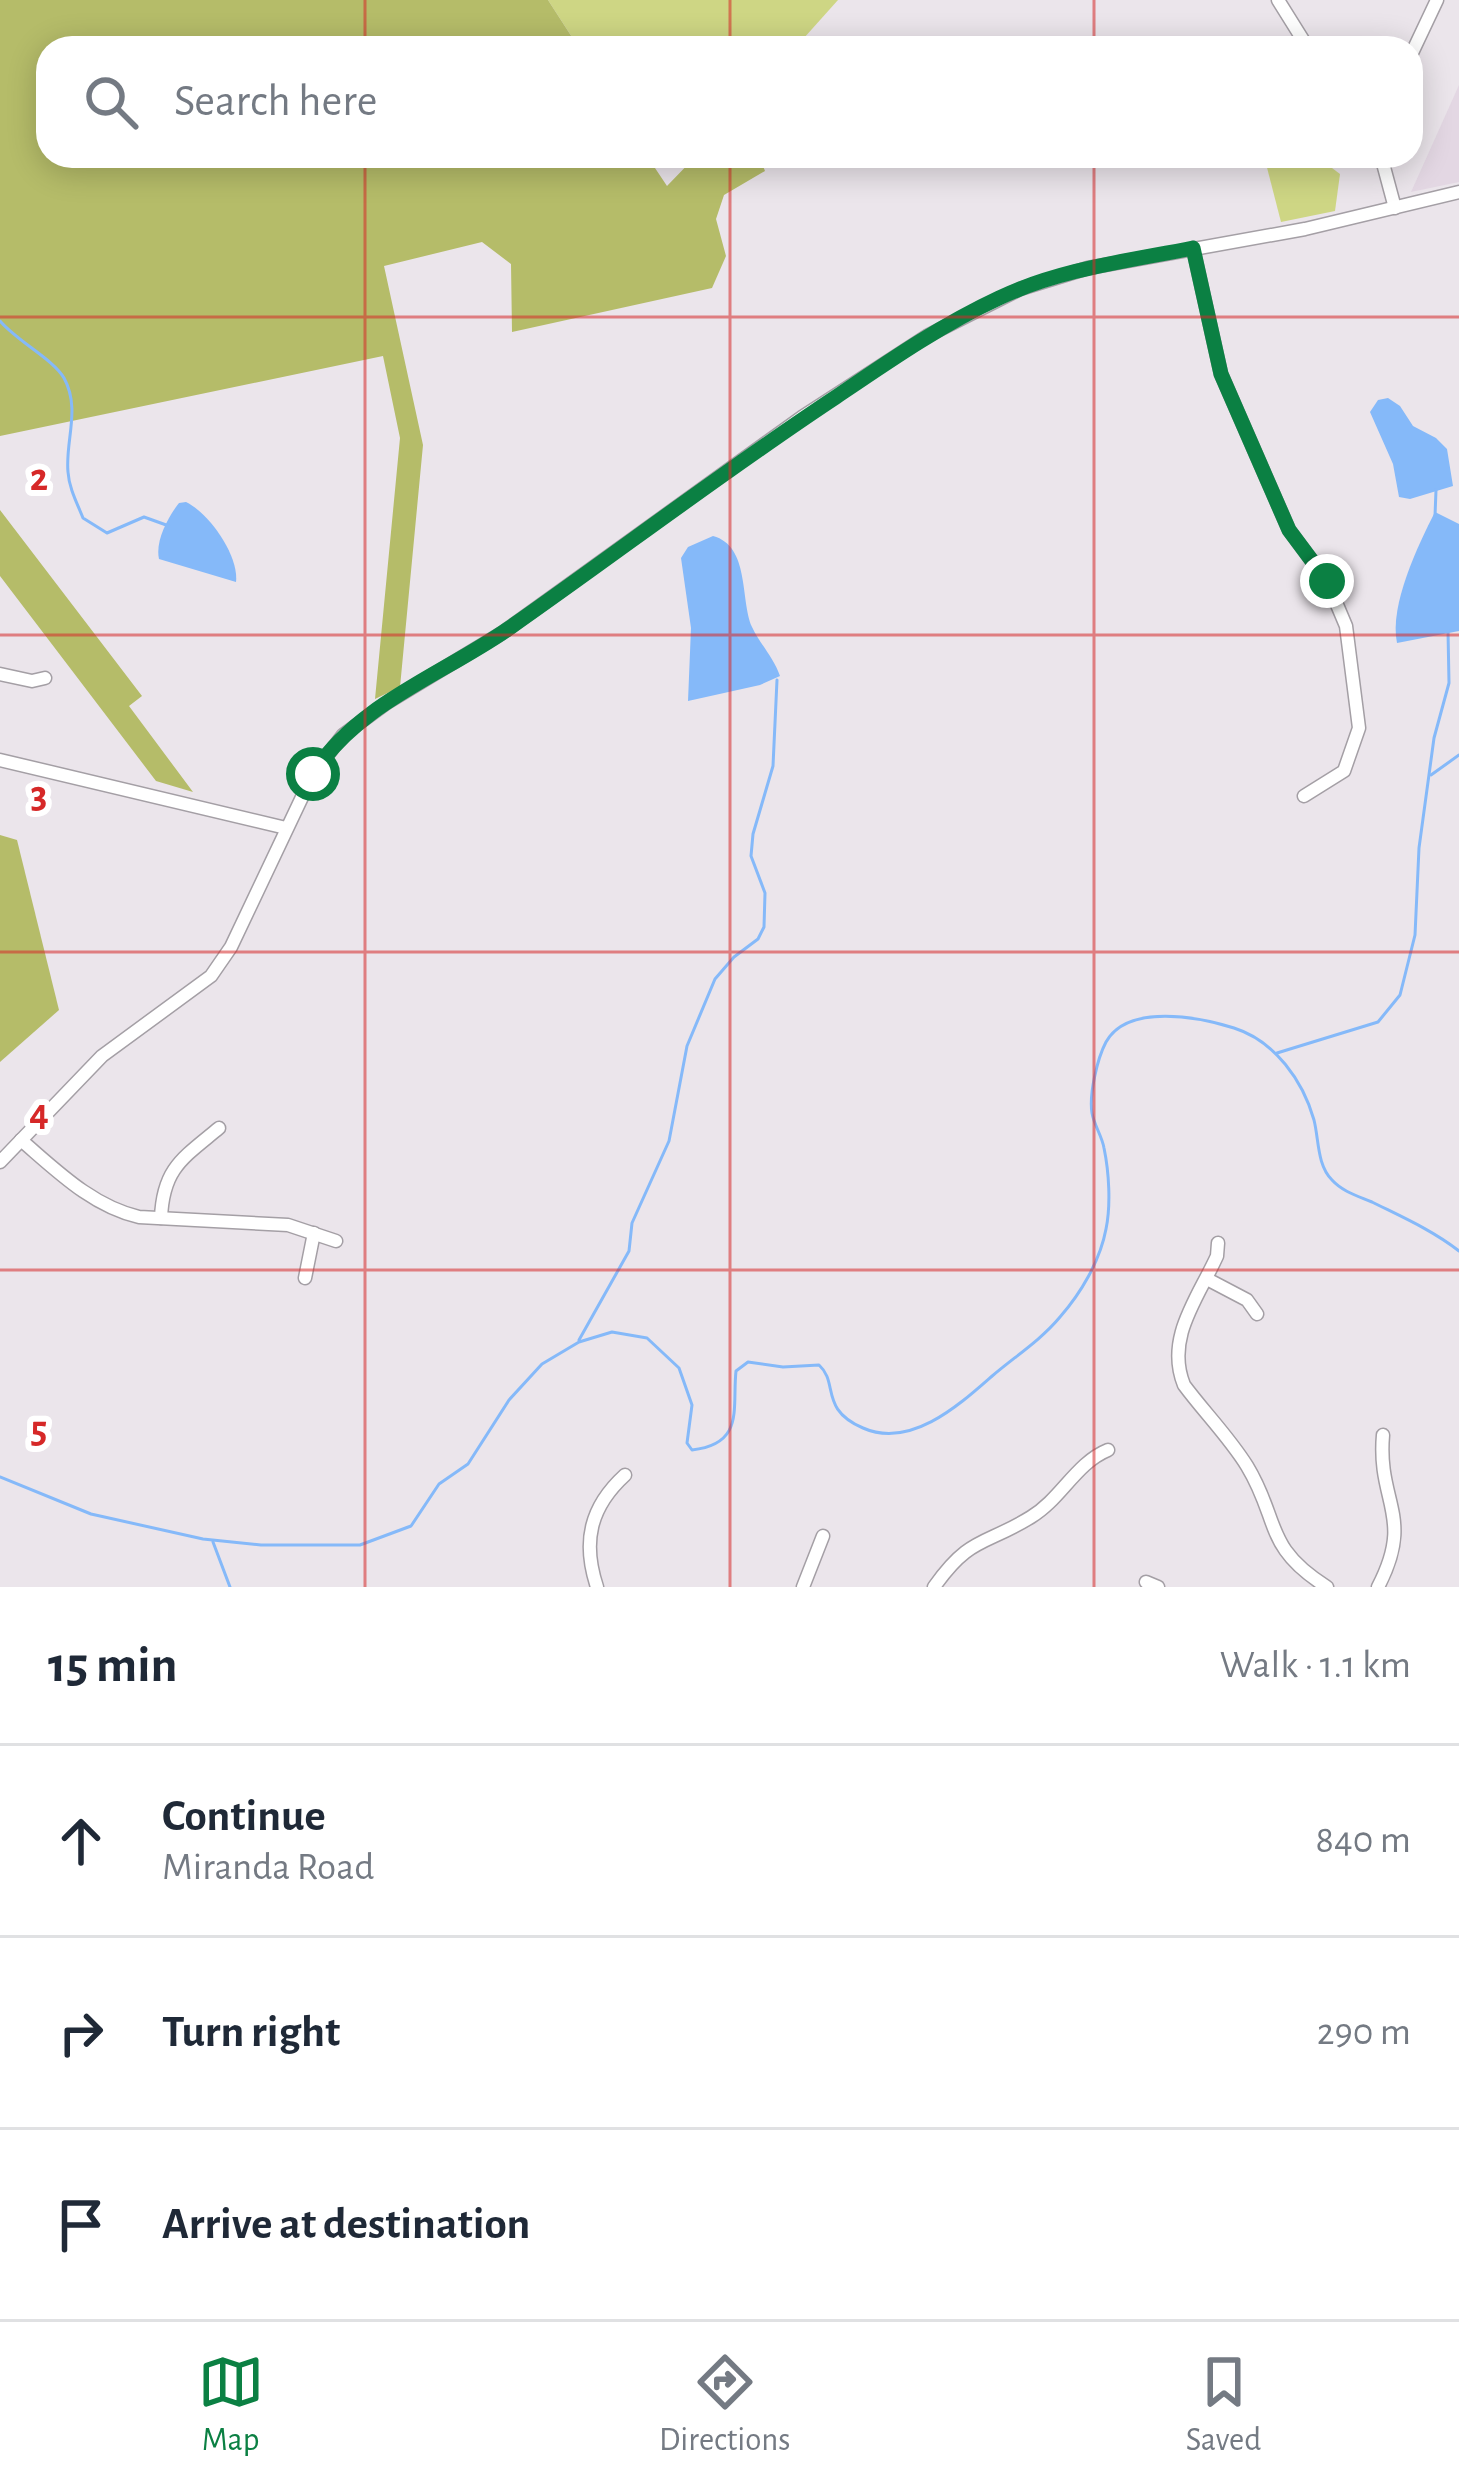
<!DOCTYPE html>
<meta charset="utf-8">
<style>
:root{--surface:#fff;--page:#f2f2f3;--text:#1f2937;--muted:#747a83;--line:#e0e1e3;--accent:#0b8043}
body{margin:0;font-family:"Alegreya Sans",sans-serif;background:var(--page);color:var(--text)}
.stop{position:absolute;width:36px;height:36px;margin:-27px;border:9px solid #0b8043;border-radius:50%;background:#fff}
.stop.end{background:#0b8043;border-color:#fff;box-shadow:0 3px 12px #0008}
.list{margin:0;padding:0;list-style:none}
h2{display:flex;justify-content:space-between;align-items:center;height:156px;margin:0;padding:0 48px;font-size:51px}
h2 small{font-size:39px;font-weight:400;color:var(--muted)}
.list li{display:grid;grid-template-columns:78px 1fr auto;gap:36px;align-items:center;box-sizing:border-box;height:192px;padding:0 48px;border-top:3px solid var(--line)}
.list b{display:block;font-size:45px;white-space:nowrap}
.list p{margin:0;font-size:39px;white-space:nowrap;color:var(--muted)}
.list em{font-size:39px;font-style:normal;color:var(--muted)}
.icon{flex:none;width:66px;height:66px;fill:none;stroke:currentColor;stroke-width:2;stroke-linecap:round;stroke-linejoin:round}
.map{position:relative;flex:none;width:1459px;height:1587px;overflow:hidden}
.search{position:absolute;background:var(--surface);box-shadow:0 6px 30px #0003;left:36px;right:36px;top:36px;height:132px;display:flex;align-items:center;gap:30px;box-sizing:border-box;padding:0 42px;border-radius:36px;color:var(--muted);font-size:45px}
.sheet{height:732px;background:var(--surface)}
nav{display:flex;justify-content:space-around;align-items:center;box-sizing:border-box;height:168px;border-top:3px solid var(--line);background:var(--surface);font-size:33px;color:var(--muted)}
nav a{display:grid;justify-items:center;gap:6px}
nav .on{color:var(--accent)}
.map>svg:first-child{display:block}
.built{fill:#e3d7e3}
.green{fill:#ced684}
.forest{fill:#b5bc69}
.water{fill:#85b9f9}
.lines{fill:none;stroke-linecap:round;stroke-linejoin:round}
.stream{stroke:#85b9f9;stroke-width:3}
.minor-casing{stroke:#a49fa5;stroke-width:15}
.minor{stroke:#fff;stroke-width:12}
.route{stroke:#0b8043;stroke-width:15}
.grid{fill:none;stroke:#d62828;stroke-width:3;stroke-opacity:0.55}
.grid-label{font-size:39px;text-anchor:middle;font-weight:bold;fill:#d62828;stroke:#fff;stroke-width:12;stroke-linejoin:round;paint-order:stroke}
</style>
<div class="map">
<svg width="1459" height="1587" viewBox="0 0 1459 1587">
<rect width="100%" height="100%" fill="#ebe5eb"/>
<path class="built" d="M 1459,85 L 1459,182 L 1411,192 Z"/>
<g class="green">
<path d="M 548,0 L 838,0 L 795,48 L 579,48 Z"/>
<path d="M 1264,156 L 1316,156 L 1340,174 L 1335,211 L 1281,222 Z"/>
</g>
<g class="forest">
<path d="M 0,0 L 548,0 L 579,48 L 48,48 L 48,156 L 647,156 L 667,186 L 696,156 L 759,156 L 765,171 L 724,195 L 716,219 L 726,256 L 712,288 L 512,332 L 511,264 L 482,242 L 384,266 L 423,445 L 400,687 L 375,699 L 400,438 L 383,356 L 0,436 Z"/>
<path d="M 0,510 L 142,696 L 129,706 L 193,792 L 156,781 L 0,576 Z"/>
<path d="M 0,835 L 17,840 L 59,1010 L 0,1062 Z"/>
</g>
<g class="water">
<path d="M 1388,398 L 1400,406 L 1413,426 L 1436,438 L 1447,449 L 1453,486 L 1410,499 L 1399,497 L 1393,464 L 1370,412 L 1378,400 Z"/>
<path d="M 186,502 C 210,514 239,556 236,582 L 159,559 C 155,541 168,517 179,503 Z"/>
<path d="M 1435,512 L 1459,524 L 1459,631 L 1397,643 C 1389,606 1418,545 1435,512 Z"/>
<path d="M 713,536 C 750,546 740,599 752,627 C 760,644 774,658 780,676 L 760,685 L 688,701 L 691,628 L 681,558 L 688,547 Z"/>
</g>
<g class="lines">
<g class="stream">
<path d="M 0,321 C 18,342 53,359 64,378 C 81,409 65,441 68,472 C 69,488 77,503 83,518 L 107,533 L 144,517 L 169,526"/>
<path d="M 1435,516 L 1436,490"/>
<path d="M 1431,775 L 1459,755"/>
<path d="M 1277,1053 L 1378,1022 L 1400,995 L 1415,935 L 1419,848 L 1434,738 L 1449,683 L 1448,631"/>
<path d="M 579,1340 L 629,1251 L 632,1223 L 669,1141 L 687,1046 L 715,979 L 734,957 L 758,939 L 764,927 L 765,893 L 751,856 L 753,834 L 773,766 L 777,680"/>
<path d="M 0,1477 L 91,1514 L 203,1539 L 261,1545 L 360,1545 L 411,1526 L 439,1484 L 468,1464 L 509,1400 L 542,1364 L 579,1342 L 612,1332 L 647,1338 L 679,1368 L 692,1405 L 687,1443 L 692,1450 C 745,1444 732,1408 736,1371 L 748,1362 L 783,1367 L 819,1365 C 839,1383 819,1409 863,1428 C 910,1449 958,1406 991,1377 C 1014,1357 1040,1341 1060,1317 C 1081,1293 1100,1261 1106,1229 C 1111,1205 1109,1172 1104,1148 C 1102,1136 1094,1125 1092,1113 C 1089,1095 1097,1059 1106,1042 C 1128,1003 1199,1017 1234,1028 C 1275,1041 1303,1081 1314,1120 C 1319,1140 1317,1165 1332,1180 C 1343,1192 1358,1196 1372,1202 C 1402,1217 1432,1230 1459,1251"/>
<path d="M 213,1542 L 230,1587"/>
</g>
<defs>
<g id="minor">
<path d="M 1278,0 L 1308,48"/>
<path d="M 1411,55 L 1437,0"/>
<path d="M 1381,156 L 1395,208"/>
<path d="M 1193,248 L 1221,374 L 1289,530 L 1327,581 L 1346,626 L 1359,728 L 1344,771 L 1304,796"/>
<path d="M 0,674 L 32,681 L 45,678"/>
<path d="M 0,760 L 286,828"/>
<path d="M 21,1140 C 57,1171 92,1206 139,1217 L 288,1225 L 336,1241"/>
<path d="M 0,1162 L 102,1056 L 211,976 L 231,947 L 313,774 L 343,735 L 388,702 L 502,633 L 802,417 L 927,336 L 1020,289 L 1088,268 L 1305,229 L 1459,192"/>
<path d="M 161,1218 C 163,1168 183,1158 219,1128"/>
<path d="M 1218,1243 L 1217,1256 C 1198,1298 1165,1338 1184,1385 C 1204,1412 1229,1437 1247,1466 C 1280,1520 1263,1547 1327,1587"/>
<path d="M 305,1278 L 314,1233"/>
<path d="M 1207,1279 L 1247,1300 L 1257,1314"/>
<path d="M 1146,1582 L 1158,1587"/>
<path d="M 597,1587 C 582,1542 590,1507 625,1475"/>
<path d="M 803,1587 L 823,1536"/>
<path d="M 934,1587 C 970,1536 984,1546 1031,1517 C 1061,1499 1076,1463 1108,1450"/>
<path d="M 1378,1587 C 1415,1516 1377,1503 1383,1435"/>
</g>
</defs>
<use href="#minor" class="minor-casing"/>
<use href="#minor" class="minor"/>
</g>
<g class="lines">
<path class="route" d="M 313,774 C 357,704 442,675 508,629 C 618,552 724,471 836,397 C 889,361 941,325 999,298 C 1060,269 1128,261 1193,248 L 1221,374 L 1289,530 L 1327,581"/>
</g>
<path class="grid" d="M 365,0 L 365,48M 730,0 L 730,48M 1094,0 L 1094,48M 365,156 L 365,1587M 730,156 L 730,1587M 1094,156 L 1094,1587M 0,317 L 1459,317M 0,635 L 1459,635M 0,952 L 1459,952M 0,1270 L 1459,1270"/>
<g class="grid-label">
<text x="39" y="490">2</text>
<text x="39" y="807">3</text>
<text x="39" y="1125">4</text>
<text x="39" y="1442">5</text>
</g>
</svg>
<div class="stop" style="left:313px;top:774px"></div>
<div class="stop end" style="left:1327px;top:581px"></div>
<div class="search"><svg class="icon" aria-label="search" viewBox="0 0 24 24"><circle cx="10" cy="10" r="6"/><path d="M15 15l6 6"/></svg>Search here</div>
</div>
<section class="sheet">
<h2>15 min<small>Walk · 1.1 km</small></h2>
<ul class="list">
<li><svg class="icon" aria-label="ahead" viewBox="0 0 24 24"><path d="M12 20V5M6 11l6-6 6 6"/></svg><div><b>Continue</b><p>Miranda Road</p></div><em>840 m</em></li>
<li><svg class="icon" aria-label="right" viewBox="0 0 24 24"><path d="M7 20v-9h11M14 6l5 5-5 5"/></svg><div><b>Turn right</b></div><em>290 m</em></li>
<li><svg class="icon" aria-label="arrive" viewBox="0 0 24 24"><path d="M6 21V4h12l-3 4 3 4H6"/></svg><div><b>Arrive at destination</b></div></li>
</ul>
</section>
<nav>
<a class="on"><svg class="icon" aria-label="map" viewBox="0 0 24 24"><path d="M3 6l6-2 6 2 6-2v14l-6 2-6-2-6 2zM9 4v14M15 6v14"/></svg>Map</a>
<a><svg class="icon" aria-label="directions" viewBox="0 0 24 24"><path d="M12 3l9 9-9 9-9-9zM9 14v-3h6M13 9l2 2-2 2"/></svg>Directions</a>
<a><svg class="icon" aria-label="saved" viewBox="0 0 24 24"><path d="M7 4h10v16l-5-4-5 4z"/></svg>Saved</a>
</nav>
